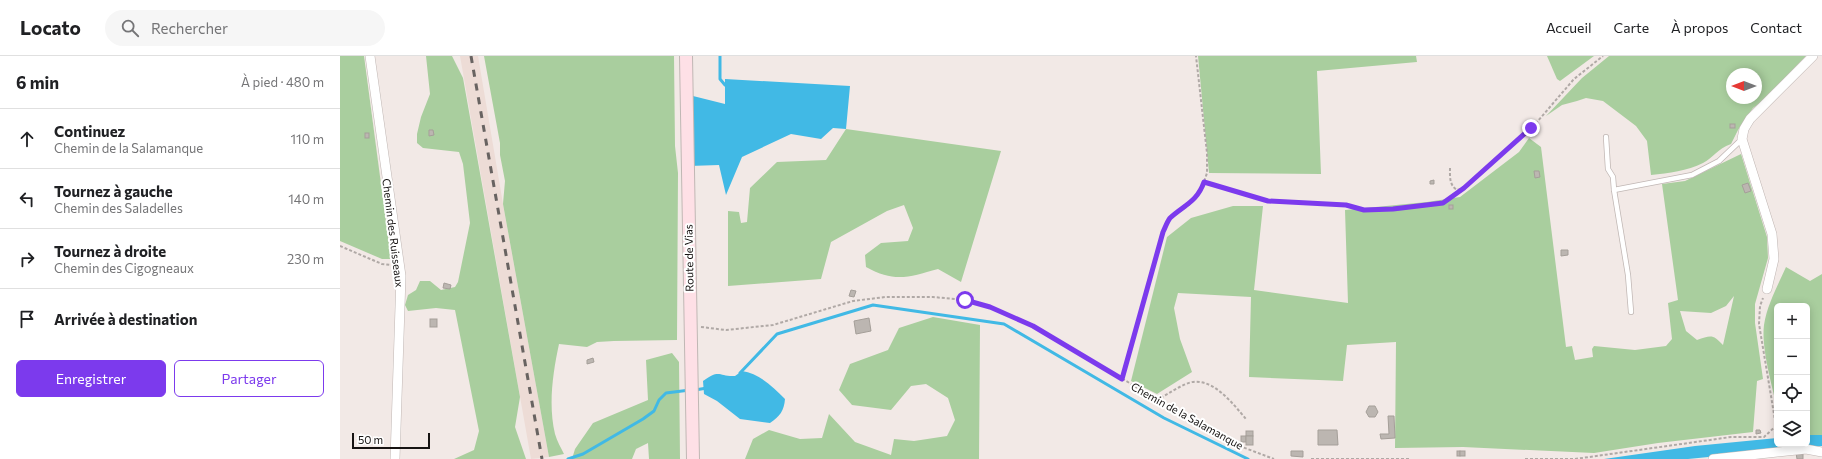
<!DOCTYPE html>
<html lang="fr">
<meta charset="utf-8">
<style>
:root{--surface:#fff;--page:#f6f6f6;--text:#202124;--muted:#757577;--line:#e0e0e0;--accent:#7c3aed}
body{margin:0;font-family:Commissioner,sans-serif;background:var(--page);color:var(--text)}
.controls{position:absolute;right:12px;bottom:12px;display:grid;overflow:hidden;border-radius:6px;box-shadow:0 2px 10px #0003}
.controls button{width:36px;height:36px;display:grid;place-items:center;padding:0;border:0;border-bottom:1px solid var(--line);background:var(--surface);color:var(--text);font:20px sans-serif}
.compass{position:absolute;left:1386px;top:12px;width:36px;height:36px;border-radius:50%;background:var(--surface);box-shadow:0 2px 10px #0003;rotate:270deg}
.scale{position:absolute;left:12px;bottom:10px;width:78px;box-sizing:border-box;padding-left:4px;border:2px solid #161312;border-top:0;font-size:11px;line-height:14px;white-space:nowrap;color:#161312;-webkit-text-stroke:3px #fff;paint-order:stroke}
.stop{position:absolute;width:12px;height:12px;margin:-9px;border:3px solid #7c3aed;border-radius:50%;background:#fff}
.stop.end{background:#7c3aed;border-color:#fff;box-shadow:0 1px 4px #0008}
.list{margin:0;padding:0;list-style:none}
h2{display:flex;justify-content:space-between;align-items:center;height:52px;margin:0;padding:0 16px;font-size:17px}
h2 small{font-size:13px;font-weight:400;color:var(--muted)}
.list li{display:grid;grid-template-columns:26px 1fr auto;gap:12px;align-items:center;box-sizing:border-box;height:60px;padding:0 16px;border-top:1px solid var(--line)}
.list b{display:block;font-size:15px;white-space:nowrap}
.list p{margin:0;font-size:13px;white-space:nowrap;color:var(--muted)}
.list em{font-size:13px;font-style:normal;color:var(--muted)}
.actions{display:flex;gap:8px;padding:12px 16px}
.actions a{flex:1;padding:9px 0;border:1px solid var(--accent);border-radius:6px;text-align:center;font-size:14px;color:var(--accent)}
.actions .main{background:var(--accent);color:#fff}
.icon{flex:none;width:22px;height:22px;fill:none;stroke:currentColor;stroke-width:2;stroke-linecap:round;stroke-linejoin:round}
.map{position:relative;flex:none;width:1482px;height:403px;overflow:hidden}
header{display:flex;align-items:center;gap:24px;box-sizing:border-box;height:56px;padding:0 20px;background:var(--surface);border-bottom:1px solid var(--line)}
header strong{font-size:19px}
nav{display:flex;gap:22px;margin-inline-start:auto;font-size:14px}
.search{width:280px;height:36px;background:var(--page);display:flex;align-items:center;gap:10px;box-sizing:border-box;padding:0 14px;border-radius:22px;color:var(--muted);font-size:15px}
main{display:flex}
aside{flex:1;background:var(--surface)}
.map>svg:first-child{display:block}
.built{fill:#eddcd6}
.green{fill:#a9ce9e;fill-rule:evenodd}
.water{fill:#41b9e5}
.lines{fill:none;stroke-linecap:round;stroke-linejoin:round}
.stream{stroke:#41b9e5;stroke-width:3}
.building{fill:#bcb6b1;stroke:#a59f99}
.lane-casing{stroke:#c0b7b4;stroke-width:6}
.street-casing{stroke:#c0b7b4;stroke-width:10}
.secondary-casing{stroke:#c0b7b4;stroke-width:14}
.path{stroke:#b0a9a6;stroke-width:2;stroke-dasharray:3 2;stroke-linecap:butt}
.lane{stroke:#fff;stroke-width:4.5}
.street{stroke:#fff;stroke-width:9}
.secondary{stroke:#fee0e6;stroke-width:12}
.rail{stroke:#686361;stroke-width:3;stroke-dasharray:7 7;stroke-linecap:butt}
.route{stroke:#7c3aed;stroke-width:5}
.labels{text-anchor:middle;stroke-width:4;stroke-linejoin:round;paint-order:stroke}
.street-label{font-size:11px;fill:#161312;stroke:#fff}
</style>
<header>
<strong>Locato</strong>
<div class="search"><svg class="icon" aria-label="search" viewBox="0 0 24 24"><circle cx="10" cy="10" r="6"/><path d="M15 15l6 6"/></svg>Rechercher</div>
<nav><a>Accueil</a><a>Carte</a><a>À propos</a><a>Contact</a></nav>
</header>
<main>
<aside>
<h2>6 min<small>À pied · 480 m</small></h2>
<ul class="list">
<li><svg class="icon" aria-label="ahead" viewBox="0 0 24 24"><path d="M12 20V5M6 11l6-6 6 6"/></svg><div><b>Continuez</b><p>Chemin de la Salamanque</p></div><em>110 m</em></li>
<li><svg class="icon" aria-label="left" viewBox="0 0 24 24"><path d="M17 20v-9H6M10 6l-5 5 5 5"/></svg><div><b>Tournez à gauche</b><p>Chemin des Saladelles</p></div><em>140 m</em></li>
<li><svg class="icon" aria-label="right" viewBox="0 0 24 24"><path d="M7 20v-9h11M14 6l5 5-5 5"/></svg><div><b>Tournez à droite</b><p>Chemin des Cigogneaux</p></div><em>230 m</em></li>
<li><svg class="icon" aria-label="arrive" viewBox="0 0 24 24"><path d="M6 21V4h12l-3 4 3 4H6"/></svg><div><b>Arrivée à destination</b></div></li>
</ul>
<div class="actions"><a class="main">Enregistrer</a><a>Partager</a></div>
</aside>
<div class="map">
<svg width="1482" height="403" viewBox="0 0 1482 403">
<rect width="100%" height="100%" fill="#f2e9e6"/>
<path class="built" d="M 120,0 L 138,0 L 163,148 L 209,401 L 191,403 Z"/>
<g class="green">
<path d="M 0,0 L 24,0 L 51,203 L 42,203 L 0,185 Z"/>
<path d="M 86,0 L 112,0 L 123,22 L 180,341 L 175,371 L 186,403 L 114,403 L 134,394 L 139,375 L 115,254 L 96,252 L 68,255 L 65,249 L 68,239 L 76,234 L 80,225 L 90,225 L 101,234 L 115,231 L 118,226 L 130,167 L 123,108 L 119,96 L 83,92 L 77,87 L 77,78 L 81,61 L 90,38 Z"/>
<path d="M 144,0 L 334,0 L 335,90 L 338,117 L 337,284 L 274,285 L 257,286 L 247,291 L 219,288 C 213,316 208,349 215,378 C 217,385 221,392 224,398 L 209,401 L 163,148 L 165,125 L 160,99 L 160,87 Z"/>
<path d="M 858,0 L 1076,0 L 1077,6 L 977,15 L 981,118 L 869,117 Z"/>
<path d="M 1207,0 L 1254,0 L 1220,25 L 1217,23 Z"/>
<path d="M 1269,0 L 1466,0 L 1424,44 L 1413,52 L 1398,74 L 1391,88 C 1377,93 1374,101 1363,107 C 1347,115 1329,117 1311,119 L 1307,85 L 1296,70 L 1263,45 L 1246,42 L 1237,45 L 1222,49 L 1206,60 L 1242,22 ZM 1392,18 L 1416,18 L 1416,42 L 1392,42 Z"/>
<path d="M 506,73 L 661,95 L 621,226 L 598,213 C 569,221 555,227 526,211 L 525,199 L 541,187 L 568,185 L 573,172 L 564,149 L 547,155 L 491,186 L 481,223 L 388,230 L 388,155 L 399,156 L 401,167 L 407,166 L 410,132 L 437,106 L 486,104 Z"/>
<path d="M 1189,82 L 1201,91 L 1226,291 L 1232,290 L 1235,304 L 1253,301 L 1252,293 L 1254,290 L 1295,294 L 1326,290 L 1332,283 L 1328,247 L 1338,244 L 1322,128 L 1345,125 L 1401,98 L 1427,181 L 1428,202 L 1415,248 L 1415,267 L 1423,323 L 1417,325 L 1413,376 L 1318,387 L 1254,397 L 1123,391 L 1055,392 L 1056,286 L 1007,289 L 1003,325 L 909,321 L 911,241 L 838,237 L 834,252 L 840,283 L 852,316 L 817,338 L 791,325 L 827,181 L 851,162 L 893,150 L 923,150 L 914,234 L 1008,247 L 1005,154 L 1087,146 L 1120,141 L 1179,96 ZM 1394,240 L 1383,289 C 1373,278 1371,279 1357,284 L 1346,275 L 1340,255 L 1371,257 L 1386,250 Z"/>
<path d="M 1446,211 L 1470,225 L 1482,218 L 1482,379 L 1467,379 L 1467,250 L 1437,250 L 1437,352 C 1432,329 1421,292 1424,269 C 1427,249 1438,229 1446,211 Z"/>
<path d="M 593,261 L 640,269 L 639,403 L 405,403 L 413,383 L 429,374 L 460,383 L 482,382 L 489,358 L 515,386 L 551,399 L 554,383 L 574,385 L 607,380 L 615,364 L 608,342 L 586,328 L 571,330 L 551,354 L 512,349 L 499,334 L 510,308 L 548,294 L 559,272 Z"/>
<path d="M 332,297 L 339,306 L 340,403 L 309,403 L 308,387 L 296,393 L 292,403 L 232,403 L 235,393 L 253,367 L 308,344 L 306,304 Z"/>
</g>
<g class="water">
<path d="M 385,23 L 510,30 L 506,73 L 493,72 L 481,83 L 451,78 L 402,101 L 386,139 L 379,109 L 349,110 L 349,39 L 385,48 Z"/>
<path d="M 402,315 C 419,317 433,331 445,343 C 444,355 440,360 430,367 L 400,363 L 377,345 L 364,338 L 363,325 C 380,312 379,321 395,320 Z"/>
<path d="M 1467,379 L 1482,379 L 1482,390 L 1348,403 L 1264,403 L 1355,390 L 1437,382 L 1437,388 L 1467,388 Z"/>
</g>
<g class="lines">
<g class="stream">
<path d="M 380,0 L 380,23 L 385,29"/>
<path d="M 400,317 L 437,278 L 533,249 L 664,268 L 824,362 L 908,403"/>
<path d="M 355,334 L 367,332"/>
<path d="M 228,403 L 243,398 L 303,363 L 314,355 L 319,344 L 326,337 L 350,334"/>
</g>
</g>
<g class="building">
<rect x="1390" y="68" width="5" height="4"/>
<path d="M 89,74 L 93,74 L 94,79 L 89,80 Z"/>
<rect x="25" y="77" width="4" height="5"/>
<path d="M 1194,115 L 1199,115 L 1200,121 L 1195,122 Z"/>
<path d="M 1094,124 L 1094,128 L 1090,128 L 1090,125 Z"/>
<path d="M 1408,127 L 1411,135 L 1405,137 L 1402,129 Z"/>
<rect x="1109" y="149" width="4" height="4"/>
<path d="M 1221,194 L 1228,194 L 1228,199 L 1221,200 Z"/>
<path d="M 104,227 L 111,229 L 110,233 L 103,232 Z"/>
<path d="M 511,234 L 516,235 L 514,241 L 509,240 Z"/>
<path d="M 529,262 L 531,275 L 516,278 L 514,265 Z"/>
<rect x="90" y="263" width="7" height="8"/>
<path d="M 253,302 L 254,306 L 247,308 L 247,304 Z"/>
<path d="M 1029,350 L 1035,350 L 1038,356 L 1035,361 L 1029,361 L 1026,356 Z"/>
<path d="M 1048,360 L 1054,360 L 1055,382 L 1041,383 L 1040,378 L 1049,378 Z"/>
<path d="M 978,374 L 997,374 L 998,389 L 978,389 Z"/>
<path d="M 1416,374 L 1420,374 L 1421,377 L 1416,378 Z"/>
<rect x="906" y="375" width="7" height="5"/>
<rect x="901" y="380" width="5" height="6"/>
<rect x="906" y="380" width="7" height="9"/>
<path d="M 951,395 L 963,395 L 963,401 L 951,400 Z"/>
<rect x="1117" y="395" width="3" height="5"/>
<rect x="1120" y="395" width="5" height="5"/>
<path d="M 1463,396 L 1463,403 L 1457,403 L 1456,397 Z"/>
</g>
<g class="lines">
<defs>
<g id="lane">
<path d="M 1266,81 L 1268,113 L 1273,121 L 1274,134 L 1288,219 L 1291,256"/>
<path d="M 1274,134 L 1352,119 L 1379,105 L 1402,83"/>
</g>
<g id="street">
<path d="M 30,0 L 61,220 L 55,403"/>
<path d="M 1427,233 L 1434,203 L 1432,178 L 1402,83 L 1404,73 L 1410,63 L 1473,0"/>
<path d="M 1373,403 L 1466,393 L 1482,396"/>
</g>
<path id="secondary" d="M 346,0 L 353,403"/>
</defs>
<use href="#lane" class="lane-casing"/>
<use href="#street" class="street-casing"/>
<use href="#secondary" class="secondary-casing"/>
<g class="path">
<path d="M 1110,112 C 1110,120 1109,129 1117,134 L 1121,133"/>
<path d="M 864,126 L 928,145 L 1006,149 L 1024,154 L 1053,153 L 1103,147 L 1124,132 L 1191,73 L 1234,23 L 1263,0"/>
<path d="M 0,190 L 42,208 L 51,209"/>
<path d="M 361,271 L 386,274 L 433,269 L 513,245 L 545,241 L 593,241 L 625,244 L 650,251 L 693,269 L 866,373 L 897,389 L 934,403"/>
<path d="M 782,323 L 823,177 L 829,163 L 849,149 L 861,135 L 867,117 L 867,97 L 856,0"/>
<path d="M 816,344 C 827,339 836,332 846,328 C 870,317 893,348 906,363"/>
<path d="M 971,403 L 1069,403"/>
<path d="M 1185,403 L 1235,403 L 1391,381 L 1424,381 L 1436,370 L 1419,268 L 1420,250 L 1423,242"/>
</g>
<use href="#lane" class="lane"/>
<use href="#street" class="street"/>
<use href="#secondary" class="secondary"/>
<path class="rail" d="M 131,0 L 202,403"/>
</g>
<g class="lines">
<path class="route" d="M 625,244 L 650,251 L 693,270 L 782,323 L 823,176 C 825,172 827,166 830,162 C 844,149 857,146 864,126 L 928,145 L 1006,149 L 1024,154 L 1053,153 L 1103,147 L 1124,132 L 1191,72"/>
</g>
<g class="labels">
<g class="street-label">
<text transform="translate(53 177) rotate(83)" y="4">Chemin des Ruisseaux</text>
<text transform="translate(349 202) rotate(-91)" y="4">Route de Vias</text>
<text transform="translate(847 360) rotate(29)" y="4">Chemin de la Salamanque</text>
</g>
</g>
</svg>
<div class="controls">
<button>+</button>
<button>−</button>
<button><svg class="icon" aria-label="locate" viewBox="0 0 24 24"><circle cx="12" cy="12" r="6"/><path d="M12 2v4M12 18v4M2 12h4M18 12h4"/></svg></button>
<button><svg class="icon" aria-label="layers" viewBox="0 0 24 24"><path d="M12 4l9 5-9 5-9-5zM3 14l9 5 9-5"/></svg></button>
</div>
<svg class="compass" viewBox="-18 -18 36 36"><path d="M0-13l5 13h-10z" fill="#e53935"/><path d="M0 13l5-13h-10z" fill="#757577"/></svg>
<div class="scale">50 m</div>
<div class="stop" style="left:625px;top:244px"></div>
<div class="stop end" style="left:1191px;top:72px"></div>
</div>
</main>
